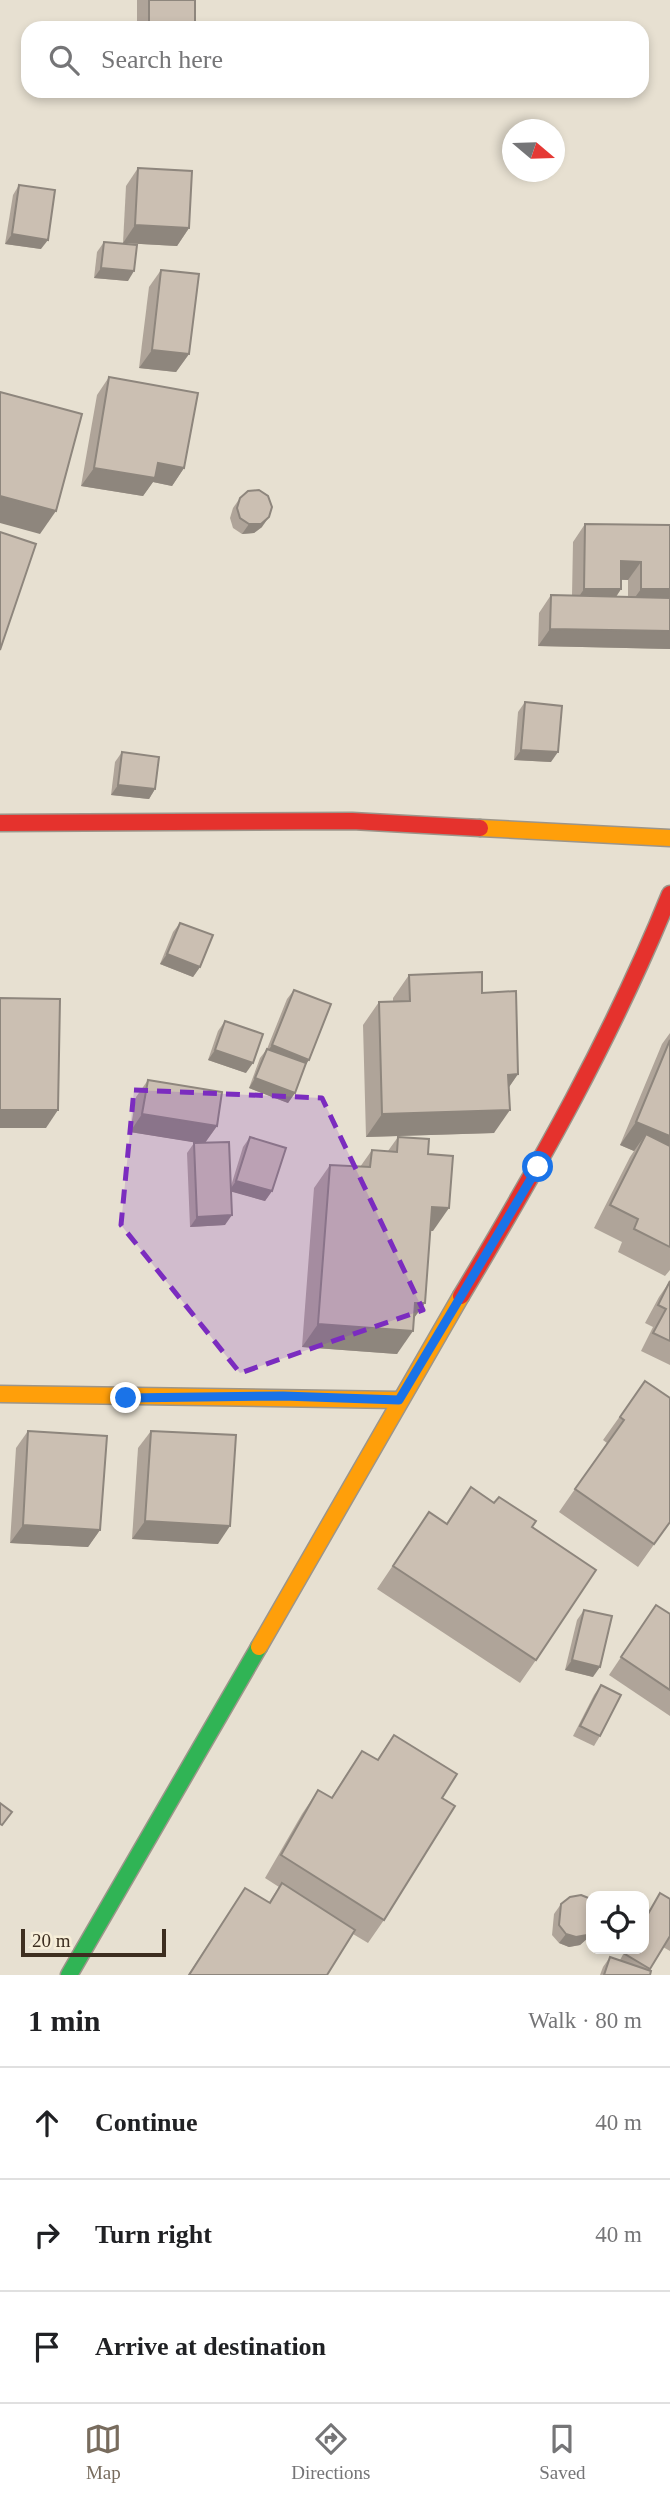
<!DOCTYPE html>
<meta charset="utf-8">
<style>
:root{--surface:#fff;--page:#f2f2f2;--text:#202124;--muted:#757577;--line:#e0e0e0;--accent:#786c5e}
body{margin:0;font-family:"Times New Roman",serif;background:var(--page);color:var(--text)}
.controls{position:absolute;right:21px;bottom:21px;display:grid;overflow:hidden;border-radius:14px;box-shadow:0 4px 10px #0003}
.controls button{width:63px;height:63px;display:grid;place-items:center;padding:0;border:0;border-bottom:2px solid var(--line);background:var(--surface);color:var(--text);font:35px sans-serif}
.compass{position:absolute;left:502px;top:119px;width:63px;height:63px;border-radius:50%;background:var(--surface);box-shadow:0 4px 10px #0003;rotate:109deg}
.scale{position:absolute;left:21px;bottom:18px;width:145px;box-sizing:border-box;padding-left:7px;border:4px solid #3d2e20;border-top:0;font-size:19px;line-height:24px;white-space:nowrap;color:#3d2e20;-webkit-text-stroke:5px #f7eed8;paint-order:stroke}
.stop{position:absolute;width:21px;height:21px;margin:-16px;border:5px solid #1a73e8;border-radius:50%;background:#fff}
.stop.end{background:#1a73e8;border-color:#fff;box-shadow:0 2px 7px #0008}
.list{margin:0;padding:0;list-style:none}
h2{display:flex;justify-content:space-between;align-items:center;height:91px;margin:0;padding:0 28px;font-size:30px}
h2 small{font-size:23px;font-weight:400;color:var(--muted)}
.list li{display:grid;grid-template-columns:46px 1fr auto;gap:21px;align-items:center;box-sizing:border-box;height:112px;padding:0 28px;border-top:2px solid var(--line)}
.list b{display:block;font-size:26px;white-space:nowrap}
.list em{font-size:23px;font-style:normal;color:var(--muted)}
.icon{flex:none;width:38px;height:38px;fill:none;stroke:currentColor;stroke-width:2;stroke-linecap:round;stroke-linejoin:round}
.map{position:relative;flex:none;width:670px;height:1975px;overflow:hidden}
.search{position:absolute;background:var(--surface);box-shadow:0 4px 10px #0003;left:21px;right:21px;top:21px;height:77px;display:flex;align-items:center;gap:18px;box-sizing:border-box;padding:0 24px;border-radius:21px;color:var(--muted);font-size:26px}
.sheet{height:427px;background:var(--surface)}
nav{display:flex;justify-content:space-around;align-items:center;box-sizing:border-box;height:98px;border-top:2px solid var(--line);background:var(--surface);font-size:19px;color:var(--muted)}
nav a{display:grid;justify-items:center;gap:4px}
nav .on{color:var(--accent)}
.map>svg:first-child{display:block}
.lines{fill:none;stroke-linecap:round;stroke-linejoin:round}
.fast-casing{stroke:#9c958a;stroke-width:19}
.slow-casing{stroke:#9c958a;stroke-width:19}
.jam-casing{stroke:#9c958a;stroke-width:19}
.fast{stroke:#30b455;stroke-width:16}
.slow{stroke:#ff9f0a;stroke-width:16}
.jam{stroke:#e5322d;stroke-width:16}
.wall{fill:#afa499;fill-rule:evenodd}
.shaded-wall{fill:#8e867d}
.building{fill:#cbbfb2;stroke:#8e867d;stroke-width:2}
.route{stroke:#1a73e8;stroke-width:9}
.marked{fill:#7b2cbf;fill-opacity:0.2;stroke:#7b2cbf;stroke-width:5;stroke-dasharray:14 9;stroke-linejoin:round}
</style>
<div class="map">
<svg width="670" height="1975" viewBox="0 0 670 1975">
<rect width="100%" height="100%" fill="#e7e0d1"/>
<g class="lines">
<defs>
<path id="fast" d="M 69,1975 L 259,1647"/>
<g id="slow">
<path d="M 480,828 L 670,838"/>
<path d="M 0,1394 L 399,1400"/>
<path d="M 259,1647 L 461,1296"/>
</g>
<g id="jam">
<path d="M 0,823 L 352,821 L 480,828"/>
<path d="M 461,1296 C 539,1166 613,1035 670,894"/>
</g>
</defs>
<use href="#fast" class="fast-casing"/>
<use href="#slow" class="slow-casing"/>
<use href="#jam" class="jam-casing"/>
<use href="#fast" class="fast"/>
<use href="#slow" class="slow"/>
<use href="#jam" class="jam"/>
</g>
<g class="wall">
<rect x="137" y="0" width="58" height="28"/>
<path d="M 138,168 L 189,228 L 177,246 L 123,243 L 126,186 Z"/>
<path d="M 19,185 L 41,249 L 5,244 L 13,195 Z"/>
<path d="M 104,242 L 128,281 L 94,278 L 97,252 Z"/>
<path d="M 161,270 L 189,354 L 176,372 L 139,368 L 149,287 Z"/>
<path d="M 109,377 L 184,468 L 172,486 L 153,482 L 143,496 L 81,486 L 97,395 Z"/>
<path d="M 240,498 L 262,527 L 254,533 L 242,534 L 233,528 L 230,518 L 233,508 Z"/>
<path d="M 585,524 L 670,525 L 670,649 L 538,646 L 539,613 L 551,595 L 572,596 L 573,542 ZM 621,580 L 628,580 L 628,597 L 616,597 L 621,589 Z"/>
<path d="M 525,702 L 551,762 L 514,760 L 518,712 Z"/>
<path d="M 122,752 L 155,789 L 149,799 L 111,795 L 115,762 Z"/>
<path d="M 180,923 L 200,967 L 193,977 L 160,964 L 173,932 Z"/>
<path d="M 409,975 L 482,993 L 518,1074 L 509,1087 L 494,1133 L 366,1137 L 363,1025 L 379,1002 L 393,1001 L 393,998 Z"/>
<path d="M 294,990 L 304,1067 L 295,1093 L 288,1103 L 249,1088 L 260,1058 L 267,1049 L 287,999 Z"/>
<path d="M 225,1021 L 246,1073 L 208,1060 L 218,1031 Z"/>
<path d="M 670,1033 L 670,1270 L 665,1276 L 618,1252 L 622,1242 L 594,1228 L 630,1157 L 634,1151 L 620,1145 L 662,1044 Z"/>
<path d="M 148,1080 L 217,1126 L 205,1143 L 231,1186 L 243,1147 L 250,1137 L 272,1191 L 265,1201 L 231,1191 L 225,1225 L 190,1227 L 187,1153 L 194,1143 L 200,1143 L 130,1132 L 136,1097 Z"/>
<path d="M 398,1137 L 428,1154 L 433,1231 L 430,1231 L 425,1303 L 414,1318 L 397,1354 L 302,1347 L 314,1188 L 330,1165 L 360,1167 L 372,1150 L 388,1151 Z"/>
<path d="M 670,1281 L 670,1365 L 641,1351 L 653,1327 L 645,1323 L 659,1297 Z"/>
<path d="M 645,1381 L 670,1522 L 638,1567 L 559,1512 L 607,1443 L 603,1440 Z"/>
<path d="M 28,1431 L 100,1530 L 88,1547 L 10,1543 L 16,1448 Z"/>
<path d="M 151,1431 L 218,1544 L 132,1539 L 138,1448 Z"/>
<path d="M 471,1487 L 532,1527 L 536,1660 L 520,1683 L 377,1589 L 429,1512 L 446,1524 Z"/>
<path d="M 656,1605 L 670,1614 L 670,1716 L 609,1675 Z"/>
<path d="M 584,1610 L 593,1677 L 565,1670 L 577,1620 Z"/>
<path d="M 601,1685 L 600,1736 L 594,1746 L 573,1736 L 594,1695 Z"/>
<path d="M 394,1735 L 442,1798 L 384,1920 L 368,1943 L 353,1934 L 327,1975 L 188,1975 L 245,1888 L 269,1902 L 279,1887 L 265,1878 L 302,1814 L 318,1790 L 331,1798 L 362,1751 L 377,1760 Z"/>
<path d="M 660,1893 L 670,1899 L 670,1951 L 663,1947 L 649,1971 L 650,1975 L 600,1975 L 603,1967 L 610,1957 L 620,1960 L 626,1949 L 644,1949 L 644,1920 Z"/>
<path d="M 591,1899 L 591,1933 L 589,1937 L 580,1945 L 569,1947 L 559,1943 L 552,1935 L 554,1914 L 561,1904 Z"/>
</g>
<g class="shaded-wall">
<path d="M 140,91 L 186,91 L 182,96 L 136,97 Z"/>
<path d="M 135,225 L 189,228 L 177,246 L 123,243 Z"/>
<path d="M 12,234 L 48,240 L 41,249 L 5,244 Z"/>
<path d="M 101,268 L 134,271 L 128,281 L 94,278 Z"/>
<path d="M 152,350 L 189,354 L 176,372 L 139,368 Z"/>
<path d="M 158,463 L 184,468 L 172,486 L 153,482 L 143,496 L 81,486 L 94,468 Z"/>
<path d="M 0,496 L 56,511 L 40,534 L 0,523 Z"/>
<path d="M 269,517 L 262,527 L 254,533 L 242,534 L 249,524 Z"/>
<path d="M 621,561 L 641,562 L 628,580 L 609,579 Z"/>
<path d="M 584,589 L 621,589 L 609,607 L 572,607 Z"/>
<path d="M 641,589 L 670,589 L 670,607 L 628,607 Z"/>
<path d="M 550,629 L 670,631 L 670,649 L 538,646 Z"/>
<path d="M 521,750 L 558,752 L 551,762 L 514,760 Z"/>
<path d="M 118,785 L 155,789 L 149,799 L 111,795 Z"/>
<path d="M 167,954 L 200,967 L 193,977 L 160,964 Z"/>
<path d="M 272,1045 L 309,1060 L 302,1070 L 265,1055 Z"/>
<path d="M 215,1050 L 253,1063 L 246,1073 L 208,1060 Z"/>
<path d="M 518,1074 L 502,1097 L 508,1075 Z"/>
<path d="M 255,1078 L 295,1093 L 288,1103 L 249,1088 Z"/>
<path d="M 0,1110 L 58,1110 L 46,1128 L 0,1128 Z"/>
<path d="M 510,1110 L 494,1133 L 366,1137 L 382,1114 Z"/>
<path d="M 142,1114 L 217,1126 L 204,1144 L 130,1132 Z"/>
<path d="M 636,1122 L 670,1136 L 670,1166 L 646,1134 L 634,1151 L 620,1145 Z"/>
<path d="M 236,1181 L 272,1191 L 265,1201 L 229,1191 Z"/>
<path d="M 432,1207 L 449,1208 L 433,1231 L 416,1230 Z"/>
<path d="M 232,1215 L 225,1225 L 190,1227 L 197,1217 Z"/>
<path d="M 415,1303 L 425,1303 L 408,1326 Z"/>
<path d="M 318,1324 L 413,1331 L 397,1354 L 302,1347 Z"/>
<path d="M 145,1521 L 230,1526 L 218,1544 L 132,1539 Z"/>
<path d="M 23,1525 L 100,1530 L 88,1547 L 10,1543 Z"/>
<path d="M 572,1660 L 600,1667 L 593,1677 L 565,1670 Z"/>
<path d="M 591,1931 L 591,1933 L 589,1937 L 580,1945 L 569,1947 L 559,1943 L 566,1934 Z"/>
</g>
<g class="building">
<rect x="149" y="0" width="46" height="28"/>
<path d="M 138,168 L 192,171 L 189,228 L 135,225 Z"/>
<path d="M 19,185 L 55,190 L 48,240 L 12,234 Z"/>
<path d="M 104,242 L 137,245 L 134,271 L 101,268 Z"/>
<path d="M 161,270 L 199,274 L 189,354 L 152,350 Z"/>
<path d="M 109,377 L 198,393 L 184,468 L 158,463 L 155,478 L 94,468 Z"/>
<path d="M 0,392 L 82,414 L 56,511 L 0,496 Z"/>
<path d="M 259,490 L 268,496 L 272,507 L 269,517 L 261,524 L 249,524 L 240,518 L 237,508 L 240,498 L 248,491 Z"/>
<path d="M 585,524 L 670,525 L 670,589 L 641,589 L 641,562 L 621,561 L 621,589 L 584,589 Z"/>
<path d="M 0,532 L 36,544 L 0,650 Z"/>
<path d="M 551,595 L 670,598 L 670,631 L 550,629 Z"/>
<path d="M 525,702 L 562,706 L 558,752 L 521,750 Z"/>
<path d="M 122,752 L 159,757 L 155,789 L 118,785 Z"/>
<path d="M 180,923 L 213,935 L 200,967 L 167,954 Z"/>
<path d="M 482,972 L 482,993 L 516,991 L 518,1074 L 508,1075 L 510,1110 L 382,1114 L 379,1002 L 410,1001 L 409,975 Z"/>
<path d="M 294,990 L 331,1004 L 309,1060 L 272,1045 Z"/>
<path d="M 0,998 L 60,999 L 58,1110 L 0,1110 Z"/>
<path d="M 225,1021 L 263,1034 L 253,1063 L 215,1050 Z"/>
<path d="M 670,1040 L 670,1136 L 636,1122 Z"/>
<path d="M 267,1049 L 306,1063 L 295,1093 L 255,1078 Z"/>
<path d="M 148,1080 L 222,1092 L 217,1126 L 142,1114 Z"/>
<path d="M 646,1134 L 670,1146 L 670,1247 L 634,1229 L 638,1219 L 610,1205 Z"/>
<path d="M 250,1137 L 286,1148 L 272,1191 L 236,1181 Z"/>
<path d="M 398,1137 L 429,1139 L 428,1154 L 453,1156 L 449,1208 L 432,1207 L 425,1303 L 415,1303 L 413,1331 L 318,1324 L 330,1165 L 370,1167 L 372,1150 L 397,1152 Z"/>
<path d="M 229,1142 L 232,1215 L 197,1217 L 194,1143 Z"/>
<path d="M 670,1281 L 670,1341 L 653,1333 L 666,1309 L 658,1305 Z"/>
<path d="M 645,1381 L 670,1398 L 670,1522 L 654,1544 L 575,1489 L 624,1420 L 620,1417 Z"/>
<path d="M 28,1431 L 107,1436 L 100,1530 L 23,1525 Z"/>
<path d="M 151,1431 L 236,1435 L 230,1526 L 145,1521 Z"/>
<path d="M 471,1487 L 494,1503 L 499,1497 L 536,1521 L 532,1527 L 596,1570 L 536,1660 L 393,1566 L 429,1512 L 447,1524 Z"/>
<path d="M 656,1605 L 670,1614 L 670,1690 L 621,1657 Z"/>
<path d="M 584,1610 L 612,1616 L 600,1667 L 572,1660 Z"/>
<path d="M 601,1685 L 621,1695 L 600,1736 L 580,1726 Z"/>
<path d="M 394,1735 L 457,1774 L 442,1798 L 455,1806 L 384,1920 L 281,1855 L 318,1790 L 332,1798 L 362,1751 L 378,1760 Z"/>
<path d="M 0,1803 L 12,1812 L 2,1825 L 0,1824 Z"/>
<path d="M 282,1883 L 355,1930 L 327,1975 L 189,1975 L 245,1888 L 270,1903 Z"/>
<path d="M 660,1893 L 670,1899 L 670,1936 L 650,1969 L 625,1954 L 627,1949 L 644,1949 L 644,1921 Z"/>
<path d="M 581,1895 L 591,1899 L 591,1931 L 587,1935 L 576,1937 L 566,1934 L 559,1925 L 561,1904 L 570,1897 Z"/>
<path d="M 610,1957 L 651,1971 L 650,1975 L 604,1975 Z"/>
</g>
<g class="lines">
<path class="route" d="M 126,1398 L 283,1396 L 399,1400 L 538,1167"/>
</g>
<path class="marked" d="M 134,1090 L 322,1098 L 423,1310 L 240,1373 L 121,1225 Z"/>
</svg>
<div class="controls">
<button><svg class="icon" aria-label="locate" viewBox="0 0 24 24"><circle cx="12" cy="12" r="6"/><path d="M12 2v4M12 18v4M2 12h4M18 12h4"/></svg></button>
</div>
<svg class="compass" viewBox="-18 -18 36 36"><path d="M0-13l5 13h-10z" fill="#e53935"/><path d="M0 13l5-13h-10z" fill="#757577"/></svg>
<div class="scale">20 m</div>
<div class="stop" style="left:538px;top:1167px"></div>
<div class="stop end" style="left:126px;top:1398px"></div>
<div class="search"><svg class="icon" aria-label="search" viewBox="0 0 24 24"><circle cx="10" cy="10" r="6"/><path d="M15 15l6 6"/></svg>Search here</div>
</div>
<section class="sheet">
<h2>1 min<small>Walk · 80 m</small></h2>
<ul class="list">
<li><svg class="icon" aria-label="ahead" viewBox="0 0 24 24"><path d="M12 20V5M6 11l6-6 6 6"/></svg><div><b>Continue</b></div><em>40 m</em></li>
<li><svg class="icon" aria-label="right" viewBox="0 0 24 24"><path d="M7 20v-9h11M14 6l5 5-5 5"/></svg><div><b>Turn right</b></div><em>40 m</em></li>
<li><svg class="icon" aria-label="arrive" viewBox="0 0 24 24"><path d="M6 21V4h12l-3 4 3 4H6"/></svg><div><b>Arrive at destination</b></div></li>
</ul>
</section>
<nav>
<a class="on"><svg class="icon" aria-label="map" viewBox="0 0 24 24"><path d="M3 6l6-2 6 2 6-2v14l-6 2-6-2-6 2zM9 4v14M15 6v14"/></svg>Map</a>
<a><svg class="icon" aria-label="directions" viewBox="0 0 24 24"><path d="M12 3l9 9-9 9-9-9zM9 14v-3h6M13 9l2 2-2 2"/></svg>Directions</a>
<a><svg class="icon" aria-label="saved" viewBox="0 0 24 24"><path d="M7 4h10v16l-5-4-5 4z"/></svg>Saved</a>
</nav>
